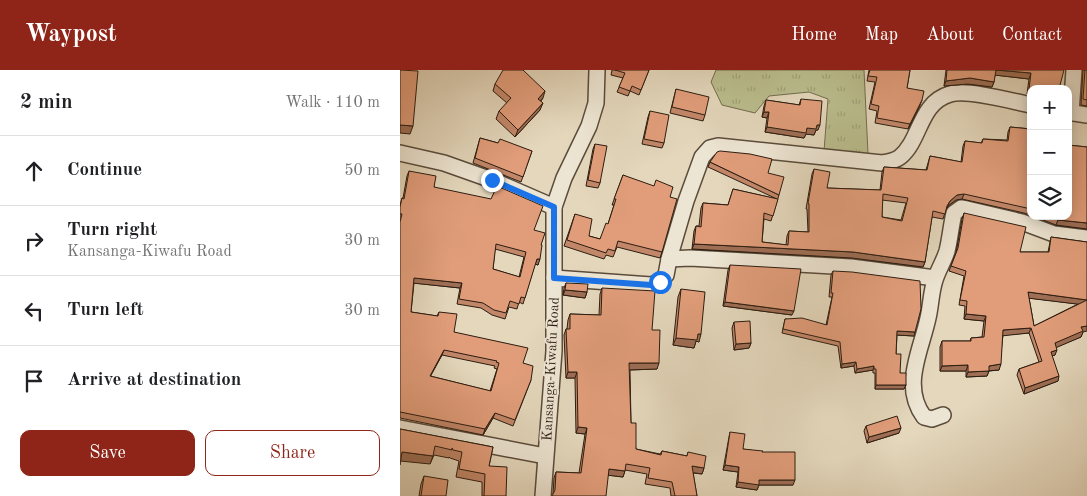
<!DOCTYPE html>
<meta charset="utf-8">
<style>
:root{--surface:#fff;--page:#f6f6f6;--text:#202124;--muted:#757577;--line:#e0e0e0;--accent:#8f2418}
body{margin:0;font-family:"Old Standard TT",serif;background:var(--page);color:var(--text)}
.controls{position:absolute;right:15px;top:15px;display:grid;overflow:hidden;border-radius:10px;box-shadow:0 2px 12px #0003}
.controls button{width:45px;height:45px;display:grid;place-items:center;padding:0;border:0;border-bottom:1px solid var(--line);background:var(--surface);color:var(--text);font:25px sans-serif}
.stop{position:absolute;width:15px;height:15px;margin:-11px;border:4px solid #1a73e8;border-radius:50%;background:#fff}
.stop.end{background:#1a73e8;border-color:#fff;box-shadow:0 1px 5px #0008}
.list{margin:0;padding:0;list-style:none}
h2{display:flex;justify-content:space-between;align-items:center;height:65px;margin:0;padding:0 20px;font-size:21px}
h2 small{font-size:16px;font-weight:400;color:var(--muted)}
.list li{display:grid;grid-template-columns:32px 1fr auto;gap:15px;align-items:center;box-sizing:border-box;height:70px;padding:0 20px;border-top:1px solid var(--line)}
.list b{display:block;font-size:19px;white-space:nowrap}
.list p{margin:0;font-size:16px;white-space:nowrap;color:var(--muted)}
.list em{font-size:16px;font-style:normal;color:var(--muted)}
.actions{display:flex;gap:10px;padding:15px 20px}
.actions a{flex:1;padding:11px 0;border:1px solid var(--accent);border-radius:10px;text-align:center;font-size:18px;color:var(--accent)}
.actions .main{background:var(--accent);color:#fff}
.icon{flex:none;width:28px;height:28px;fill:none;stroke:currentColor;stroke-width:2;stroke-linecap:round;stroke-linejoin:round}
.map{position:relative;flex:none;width:687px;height:426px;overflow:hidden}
header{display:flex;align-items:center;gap:30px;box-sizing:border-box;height:70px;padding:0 25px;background:var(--accent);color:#fff}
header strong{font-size:24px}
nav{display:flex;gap:28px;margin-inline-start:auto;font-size:18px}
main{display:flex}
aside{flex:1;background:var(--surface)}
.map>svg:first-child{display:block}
.park{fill:url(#park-tufts);stroke:#736c4e}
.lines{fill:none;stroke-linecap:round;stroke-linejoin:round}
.street-casing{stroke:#5a4b3b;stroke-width:18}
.street{stroke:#ede5d3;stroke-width:15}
.wall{fill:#c28769;stroke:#2c1c10;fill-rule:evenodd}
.shaded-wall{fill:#9e6e55;stroke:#2c1c10}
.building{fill:#e19d7a;stroke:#2c1c10;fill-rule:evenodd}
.route{stroke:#1a73e8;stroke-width:6}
.labels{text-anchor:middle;stroke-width:4;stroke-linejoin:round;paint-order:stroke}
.street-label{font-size:14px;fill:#2c1c10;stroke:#ede5d3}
</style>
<header>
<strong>Waypost</strong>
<nav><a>Home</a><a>Map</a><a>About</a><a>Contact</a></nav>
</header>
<main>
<aside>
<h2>2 min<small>Walk · 110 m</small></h2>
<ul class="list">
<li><svg class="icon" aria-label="ahead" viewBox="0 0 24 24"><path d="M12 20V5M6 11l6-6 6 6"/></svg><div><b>Continue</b></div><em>50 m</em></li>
<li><svg class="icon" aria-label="right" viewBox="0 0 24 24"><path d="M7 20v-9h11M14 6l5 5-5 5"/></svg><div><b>Turn right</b><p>Kansanga-Kiwafu Road</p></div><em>30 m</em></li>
<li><svg class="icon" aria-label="left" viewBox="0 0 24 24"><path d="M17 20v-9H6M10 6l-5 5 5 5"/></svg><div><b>Turn left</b></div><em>30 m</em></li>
<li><svg class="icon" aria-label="arrive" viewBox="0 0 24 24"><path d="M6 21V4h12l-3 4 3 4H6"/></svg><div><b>Arrive at destination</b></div></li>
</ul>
<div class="actions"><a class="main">Save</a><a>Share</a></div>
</aside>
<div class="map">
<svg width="687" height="426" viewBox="0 0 687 426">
<defs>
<pattern id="park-tufts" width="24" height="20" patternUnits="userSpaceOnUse" patternTransform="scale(1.25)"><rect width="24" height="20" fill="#babd8d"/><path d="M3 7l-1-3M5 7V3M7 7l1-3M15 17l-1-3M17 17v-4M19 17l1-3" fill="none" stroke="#a0a279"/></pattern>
</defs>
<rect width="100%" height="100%" fill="#e4d7bc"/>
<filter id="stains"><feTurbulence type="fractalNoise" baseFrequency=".004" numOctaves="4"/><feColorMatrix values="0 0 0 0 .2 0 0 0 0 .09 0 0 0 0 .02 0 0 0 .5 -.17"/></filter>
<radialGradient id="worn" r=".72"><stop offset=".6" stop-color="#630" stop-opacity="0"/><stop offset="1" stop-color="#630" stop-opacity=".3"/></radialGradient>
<path class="park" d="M 316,0 L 464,0 L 468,84 L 424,81 L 428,29 L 409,22 L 369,26 L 355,43 L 322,35 L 311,12 Z"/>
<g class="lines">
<defs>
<g id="street">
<path d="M 668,42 L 687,45"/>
<path d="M 671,43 L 674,0"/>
<path d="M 0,83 L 44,93 L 92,110 L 154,137"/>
<path d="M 269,189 L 290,188 L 451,197 L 535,208"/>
<path d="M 154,208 L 251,215 L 260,212 L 266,205 L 269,189 L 286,131 L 302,87 L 310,78 L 318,76 L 482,93 C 489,92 495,91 500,87 C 521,70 519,33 550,24 C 568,19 611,31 631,35"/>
<path d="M 543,345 L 532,349 L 524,347 C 501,316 521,281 528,248 C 531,235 531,222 535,210 C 538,200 544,191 547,181 C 550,169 551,156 554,143 L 561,138 L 567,139 L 622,152 L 654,164 L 687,168"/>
<path d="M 0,358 L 145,386"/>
<path d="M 143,426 L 154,281 L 154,137 L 164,108 L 189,56 L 196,33 L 197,0"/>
</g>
</defs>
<use href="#street" class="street-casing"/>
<use href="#street" class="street"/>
</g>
<g class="wall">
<path d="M 212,0 L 249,0 L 239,25 L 230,21 L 228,26 L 217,22 L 223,8 L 211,5 Z"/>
<path d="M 469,0 L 510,0 L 507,18 L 520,35 L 508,59 L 475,53 L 477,41 L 469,39 L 475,12 L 467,11 Z"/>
<path d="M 546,0 L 664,0 L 631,19 L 631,25 L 627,24 L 629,9 L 595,5 L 594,12 L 592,17 L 568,14 L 544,16 Z"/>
<path d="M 683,0 L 687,0 L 687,36 L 681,35 Z"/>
<path d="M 95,14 L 143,28 L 141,31 L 140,40 L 115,67 L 96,49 L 99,41 L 107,33 L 93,21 Z"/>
<path d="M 276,19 L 305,45 L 303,51 L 270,43 Z"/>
<path d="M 401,29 L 418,60 L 416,60 L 414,65 L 406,64 L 404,68 L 365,62 L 367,48 L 362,47 L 364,36 L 366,30 L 399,35 Z"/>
<path d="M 250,41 L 264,73 L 262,78 L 242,74 L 248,47 Z"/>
<path d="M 610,57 L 631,59 L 631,145 L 624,143 L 562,129 L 556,130 L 548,136 L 546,139 L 543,149 L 532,147 L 525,192 L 523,197 L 452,188 L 292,179 L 294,161 L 296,156 L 299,156 L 301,138 L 303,133 L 328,135 L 333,119 L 377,129 L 308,97 L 310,92 L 379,125 L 371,151 L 364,149 L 362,172 L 386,175 L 387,166 L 389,161 L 408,162 L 407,139 L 406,139 L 412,104 L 414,99 L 427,118 L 480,120 L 482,102 L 484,97 L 526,100 L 530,86 L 561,92 L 563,76 L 565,71 L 581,73 L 583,69 L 607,70 L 608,62 ZM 482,130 L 506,133 L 501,150 L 482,147 Z"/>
<path d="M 80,68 L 98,73 L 132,81 L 121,112 L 73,93 Z"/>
<path d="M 195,74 L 200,113 L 198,118 L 186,116 L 193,79 Z"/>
<path d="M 668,75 L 687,77 L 687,159 L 656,155 L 633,146 L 668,146 Z"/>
<path d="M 9,101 L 34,117 L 134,160 L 141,175 L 138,195 L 135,194 L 123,234 L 119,232 L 117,239 L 109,237 L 105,249 L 92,245 L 81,238 L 57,234 L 60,218 L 14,213 L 11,242 L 37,246 L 39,242 L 54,262 L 123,293 L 131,310 L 113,356 L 93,348 L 83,365 L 0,348 L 0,135 L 2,128 L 3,128 L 7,106 ZM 95,179 L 124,187 L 119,207 L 93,199 ZM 42,285 L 95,296 L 94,298 L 97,299 L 90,321 L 30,306 Z"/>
<path d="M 223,105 L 270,127 L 262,182 L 260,188 L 217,177 L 213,187 L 206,185 L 204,189 L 164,176 L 175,144 L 189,166 L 200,169 L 208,154 L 214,135 L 212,135 Z"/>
<path d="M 564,143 L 620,182 L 648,182 L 651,167 L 687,172 L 683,262 L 681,267 L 656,277 L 655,285 L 652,286 L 658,311 L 624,324 L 617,305 L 619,299 L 639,292 L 629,263 L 603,265 L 599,300 L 589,301 L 587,306 L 566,307 L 566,301 L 540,301 L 540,277 L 542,271 L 570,271 L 571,268 L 582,267 L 584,251 L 564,249 L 565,236 L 559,235 L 564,206 L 549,201 L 556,183 L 562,149 ZM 629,228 L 678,234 L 634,256 Z"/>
<path d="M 330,195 L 392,245 L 323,236 L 328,200 Z"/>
<path d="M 433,201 L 514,266 L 497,265 L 496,284 L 500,303 L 506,315 L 504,319 L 475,319 L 475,303 L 473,303 L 473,300 L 455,303 L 454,296 L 441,298 L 438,276 L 382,263 L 385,249 L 426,255 L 432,227 L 429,227 L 431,205 Z"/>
<path d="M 166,213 L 187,222 L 185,228 L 163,225 L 164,218 Z"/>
<path d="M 202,218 L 252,260 L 257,299 L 230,300 L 231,353 L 236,379 L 260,384 L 262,381 L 287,386 L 288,382 L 304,398 L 302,404 L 293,403 L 297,426 L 271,426 L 270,418 L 245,414 L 247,404 L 225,400 L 223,407 L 208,405 L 153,424 L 154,408 L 156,402 L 179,403 L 185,364 L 176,363 L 175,308 L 166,308 L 164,265 L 166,259 L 167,259 L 168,250 L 170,244 L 199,245 L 200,224 Z"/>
<path d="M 281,219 L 299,272 L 296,271 L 294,278 L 273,275 L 278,227 Z"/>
<path d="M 334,252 L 351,273 L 349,278 L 334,280 L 332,258 Z"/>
<path d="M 466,356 L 499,363 L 467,373 L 464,361 Z"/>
<path d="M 0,359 L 93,377 L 89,396 L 106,426 L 82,426 L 82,412 L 56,407 L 59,391 L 50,388 L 49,387 L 49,388 L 34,385 L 30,394 Z"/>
<path d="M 330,362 L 343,379 L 362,382 L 393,415 L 359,415 L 357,420 L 336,417 L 338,402 L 323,400 L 329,367 Z"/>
<path d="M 24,406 L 46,426 L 19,426 L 21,414 Z"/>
</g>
<g class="shaded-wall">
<path d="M 596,0 L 631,3 L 629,9 L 594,5 Z"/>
<path d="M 570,8 L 594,12 L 592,17 L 568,14 L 544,16 L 546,11 Z"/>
<path d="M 145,21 L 143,28 L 136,36 L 138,29 Z"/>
<path d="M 522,30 L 520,35 L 508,59 L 510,54 Z"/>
<path d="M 143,33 L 140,40 L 115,67 L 118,60 Z"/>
<path d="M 364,42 L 369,42 L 367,48 L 362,47 Z"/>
<path d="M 0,55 L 13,56 L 10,64 L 0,63 Z"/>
<path d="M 417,55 L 420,55 L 418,60 L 416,60 L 414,65 L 406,64 L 404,68 L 365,62 L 367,57 L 407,58 Z"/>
<path d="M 564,124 L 562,129 L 556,130 L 548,136 L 545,141 L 550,131 L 557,125 Z"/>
<path d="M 658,150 L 687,153 L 687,159 L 656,155 Z"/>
<path d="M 294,174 L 453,182 L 525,192 L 523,197 L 452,188 L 292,179 Z"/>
<path d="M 137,189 L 140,189 L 138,195 L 135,194 Z"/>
<path d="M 14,208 L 62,213 L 60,218 L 12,213 Z"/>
<path d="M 165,220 L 187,222 L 185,228 L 163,225 Z"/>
<path d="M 628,222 L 687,230 L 685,235 L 627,228 Z"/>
<path d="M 325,232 L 394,241 L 392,245 L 323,236 Z"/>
<path d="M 566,244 L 586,246 L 584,251 L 564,249 Z"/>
<path d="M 687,256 L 687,261 L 683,262 L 681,267 L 653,279 L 655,273 L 681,257 Z"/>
<path d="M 631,258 L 629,263 L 601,266 L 603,260 Z"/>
<path d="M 497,261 L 515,262 L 514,266 L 496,265 Z"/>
<path d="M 298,264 L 301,264 L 299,272 L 296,271 L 294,278 L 273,275 L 276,268 Z"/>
<path d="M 351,273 L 349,278 L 334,280 L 336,274 Z"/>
<path d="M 44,280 L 42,285 L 28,311 L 30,306 Z"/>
<path d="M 657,280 L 655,285 L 649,287 L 651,282 Z"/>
<path d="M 456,292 L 454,296 L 441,298 L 442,294 Z"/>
<path d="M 229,293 L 259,293 L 257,299 L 227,300 Z"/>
<path d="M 601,294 L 599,300 L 587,301 L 589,296 Z"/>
<path d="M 568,295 L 566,301 L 540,301 L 542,296 Z"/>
<path d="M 474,296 L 473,300 L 455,303 L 457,299 Z"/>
<path d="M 589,301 L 587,306 L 566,307 L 568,302 Z"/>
<path d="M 168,302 L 177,302 L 175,308 L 166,308 Z"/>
<path d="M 659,306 L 658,311 L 624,324 L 625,318 Z"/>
<path d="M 476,315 L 506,315 L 504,319 L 475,319 Z"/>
<path d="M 95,343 L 93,348 L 83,365 L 85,359 Z"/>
<path d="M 178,357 L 187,358 L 185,364 L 176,363 Z"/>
<path d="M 501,358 L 499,363 L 467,373 L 469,367 Z"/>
<path d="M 2,382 L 33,386 L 30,394 L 0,391 Z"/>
<path d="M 325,395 L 339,397 L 338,402 L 323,400 Z"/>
<path d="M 292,396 L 304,398 L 302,404 L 289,402 Z"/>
<path d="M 209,399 L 225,401 L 223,407 L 206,405 Z"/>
<path d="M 359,410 L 395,410 L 393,415 L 359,415 L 357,420 L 336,417 L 338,412 Z"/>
</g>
<g class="building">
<path d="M 0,0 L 18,1 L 13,56 L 0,55 Z"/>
<path d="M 103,0 L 123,0 L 145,21 L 138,29 L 143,33 L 118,60 L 99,41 L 111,28 L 95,14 Z"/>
<path d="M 215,0 L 249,0 L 241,20 L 232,16 L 230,21 L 219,17 L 225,3 Z"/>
<path d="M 470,0 L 510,0 L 507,18 L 524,21 L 522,30 L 510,54 L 477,48 L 479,36 L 471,34 L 477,7 L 468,6 Z"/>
<path d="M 547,0 L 596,0 L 594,12 L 570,8 L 546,11 Z"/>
<path d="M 596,0 L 664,0 L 659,19 L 631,19 L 631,20 L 629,19 L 631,3 Z"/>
<path d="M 685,0 L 687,0 L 687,30 L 683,29 Z"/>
<path d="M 276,19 L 309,27 L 305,45 L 272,37 Z"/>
<path d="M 401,29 L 422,31 L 420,55 L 417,55 L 416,59 L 407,58 L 406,63 L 367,57 L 369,42 L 364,42 L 366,30 L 400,35 Z"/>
<path d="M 250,41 L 269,45 L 264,73 L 244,69 Z"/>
<path d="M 610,57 L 631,59 L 631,139 L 564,124 L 557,125 L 550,131 L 547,136 L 545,144 L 533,141 L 525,192 L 453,182 L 294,174 L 296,156 L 301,157 L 303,133 L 328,135 L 333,119 L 378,129 L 373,146 L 364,143 L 362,172 L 388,175 L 389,161 L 409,162 L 409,134 L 408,133 L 414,99 L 430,102 L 427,118 L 481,120 L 484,97 L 527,100 L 530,86 L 562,92 L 565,71 L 582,73 L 583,69 L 608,71 ZM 483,124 L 508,128 L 502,151 L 482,147 Z"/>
<path d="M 80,68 L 98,73 L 100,69 L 132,81 L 123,107 L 75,88 Z"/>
<path d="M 195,74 L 207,76 L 200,113 L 188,110 Z"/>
<path d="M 668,75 L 687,77 L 687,153 L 658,150 L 649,146 L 668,146 Z"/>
<path d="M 320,81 L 350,84 L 372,89 L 368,103 L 384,107 L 379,125 L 310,92 L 317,82 Z"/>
<path d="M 9,101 L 36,106 L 34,117 L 91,129 L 97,116 L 143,136 L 134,160 L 145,163 L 141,175 L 142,175 L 140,189 L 137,189 L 125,228 L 121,227 L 119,234 L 110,231 L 106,243 L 94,240 L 83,233 L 59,229 L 62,213 L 14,208 L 11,242 L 38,246 L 39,242 L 57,244 L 54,262 L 128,278 L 123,293 L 133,296 L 131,310 L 115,350 L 95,343 L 85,359 L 0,342 L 0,152 L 2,144 L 0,144 L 0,137 L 2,128 L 4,129 ZM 96,174 L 126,182 L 120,207 L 93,199 ZM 44,280 L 97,291 L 96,292 L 99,293 L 91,321 L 30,306 Z"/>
<path d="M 223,105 L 254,116 L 256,110 L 273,117 L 270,127 L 277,129 L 262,182 L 218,171 L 215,181 L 208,179 L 206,183 L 167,170 L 175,144 L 192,149 L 189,166 L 200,169 L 206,153 L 208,154 L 216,129 L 214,129 Z"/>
<path d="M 564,143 L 626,157 L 620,182 L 649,182 L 651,167 L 687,172 L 687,256 L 681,257 L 683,261 L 655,273 L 657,280 L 651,282 L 659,306 L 625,318 L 619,299 L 642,291 L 631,258 L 603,260 L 601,294 L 589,296 L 589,301 L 568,302 L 568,295 L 542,296 L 542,271 L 571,271 L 571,268 L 584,267 L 586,246 L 566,244 L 567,231 L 560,230 L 566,201 L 551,196 L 558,178 ZM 628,222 L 687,230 L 634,256 Z"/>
<path d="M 330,195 L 401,199 L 394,241 L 325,232 Z"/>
<path d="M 433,201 L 452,202 L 520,211 L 521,239 L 515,262 L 497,261 L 496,284 L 501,284 L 500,303 L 506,303 L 506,315 L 476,315 L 476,299 L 474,299 L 474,296 L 457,299 L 456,292 L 442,294 L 440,272 L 383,259 L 385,249 L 402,248 L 427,255 L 433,223 L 431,223 Z"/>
<path d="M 166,213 L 188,214 L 187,222 L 165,220 Z"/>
<path d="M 202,218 L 255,221 L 252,260 L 260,260 L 259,293 L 229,293 L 231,353 L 236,353 L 236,379 L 261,385 L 262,381 L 287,386 L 288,382 L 306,386 L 304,398 L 292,396 L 297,426 L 275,426 L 272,412 L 248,408 L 250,398 L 226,394 L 225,401 L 209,399 L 206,426 L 152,426 L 155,420 L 156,402 L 181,403 L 187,358 L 178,357 L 177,302 L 168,302 L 166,259 L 170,259 L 170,244 L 201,245 Z"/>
<path d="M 281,219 L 305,222 L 301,264 L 298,264 L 297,270 L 276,268 Z"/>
<path d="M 350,251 L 351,273 L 336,274 L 334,252 Z"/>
<path d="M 497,346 L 501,358 L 469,367 L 466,356 Z"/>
<path d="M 0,359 L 93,377 L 89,396 L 107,397 L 106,426 L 84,426 L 85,404 L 59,399 L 62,382 L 53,380 L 52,378 L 52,380 L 35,376 L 33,386 L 2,382 L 0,395 Z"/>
<path d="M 330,362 L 345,364 L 343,379 L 363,381 L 362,382 L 395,382 L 395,410 L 359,410 L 359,415 L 338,412 L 339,397 L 325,395 Z"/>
<path d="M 24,406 L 48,410 L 46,426 L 21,426 Z"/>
</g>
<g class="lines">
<path class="route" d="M 92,110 L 154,137 L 154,208 L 251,215 L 260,212"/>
</g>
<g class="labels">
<g class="street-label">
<text transform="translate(150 299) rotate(-87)" y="5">Kansanga-Kiwafu Road</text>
</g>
</g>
<rect width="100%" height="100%" filter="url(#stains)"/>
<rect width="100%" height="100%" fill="url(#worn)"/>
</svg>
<div class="controls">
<button>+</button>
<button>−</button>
<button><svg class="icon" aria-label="layers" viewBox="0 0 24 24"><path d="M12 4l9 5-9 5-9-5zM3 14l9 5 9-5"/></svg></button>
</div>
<div class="stop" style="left:260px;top:212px"></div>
<div class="stop end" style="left:92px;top:110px"></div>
</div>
</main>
